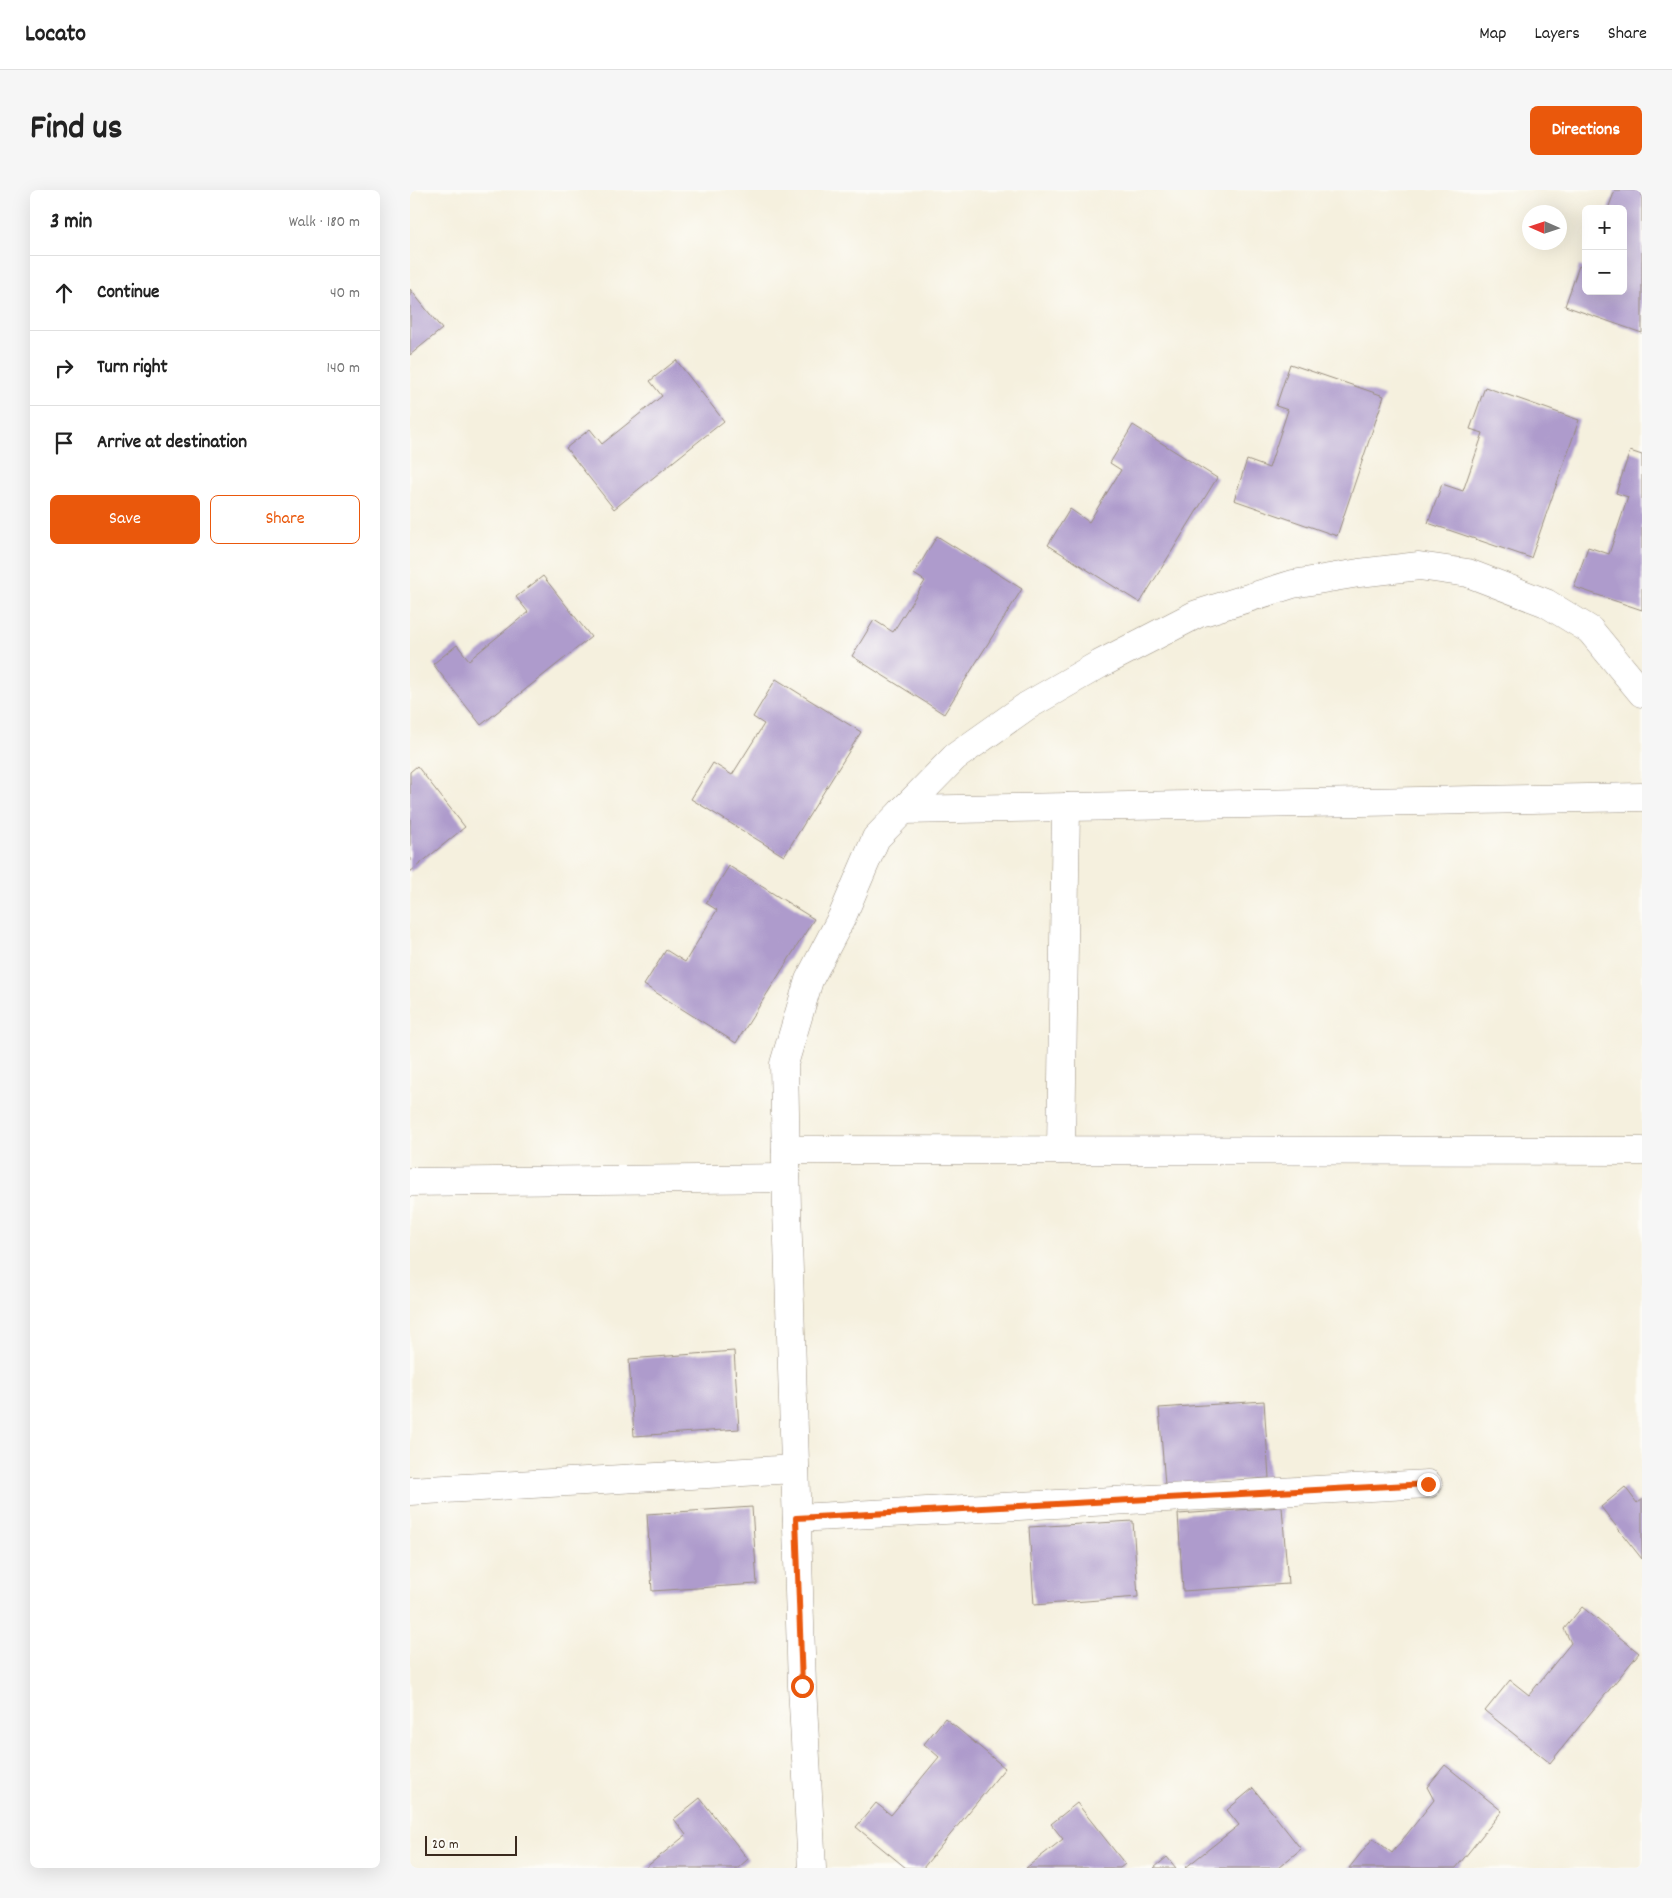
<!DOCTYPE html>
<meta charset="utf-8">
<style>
:root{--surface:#fff;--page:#f6f6f6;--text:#222;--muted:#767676;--line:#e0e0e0;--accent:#ea580c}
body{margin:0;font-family:Dekko,sans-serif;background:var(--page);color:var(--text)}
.controls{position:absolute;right:15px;top:15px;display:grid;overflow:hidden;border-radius:8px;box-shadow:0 5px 20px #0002}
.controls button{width:45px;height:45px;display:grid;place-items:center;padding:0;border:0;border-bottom:1px solid var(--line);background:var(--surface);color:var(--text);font:25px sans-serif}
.compass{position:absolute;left:1112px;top:15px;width:45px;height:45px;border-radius:50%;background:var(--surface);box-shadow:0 5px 20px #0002;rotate:273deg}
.scale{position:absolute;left:15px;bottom:12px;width:92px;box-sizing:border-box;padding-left:5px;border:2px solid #3b2a1e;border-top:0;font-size:14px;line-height:18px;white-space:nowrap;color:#3b2a1e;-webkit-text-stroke:4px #fdfcf7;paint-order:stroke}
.stop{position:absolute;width:15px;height:15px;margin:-11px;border:4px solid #ea580c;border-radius:50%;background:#fff}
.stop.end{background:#ea580c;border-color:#fff;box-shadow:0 1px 5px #0008}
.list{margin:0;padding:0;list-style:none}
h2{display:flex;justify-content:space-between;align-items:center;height:65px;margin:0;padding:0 20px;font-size:21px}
h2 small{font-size:16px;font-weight:400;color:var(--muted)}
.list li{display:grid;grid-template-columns:32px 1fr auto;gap:15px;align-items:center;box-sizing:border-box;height:75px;padding:0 20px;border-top:1px solid var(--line)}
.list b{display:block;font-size:19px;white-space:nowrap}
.list em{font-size:16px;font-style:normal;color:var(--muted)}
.actions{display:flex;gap:10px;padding:15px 20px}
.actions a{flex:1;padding:11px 0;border:1px solid var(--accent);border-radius:8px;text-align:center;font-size:18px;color:var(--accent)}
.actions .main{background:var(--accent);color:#fff}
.icon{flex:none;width:28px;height:28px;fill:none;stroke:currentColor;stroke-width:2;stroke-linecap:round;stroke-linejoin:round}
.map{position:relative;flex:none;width:1232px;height:1678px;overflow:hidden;border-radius:8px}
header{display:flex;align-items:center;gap:30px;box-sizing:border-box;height:70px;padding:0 25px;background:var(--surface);border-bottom:1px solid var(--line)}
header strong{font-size:24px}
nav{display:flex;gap:28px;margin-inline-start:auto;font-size:18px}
.intro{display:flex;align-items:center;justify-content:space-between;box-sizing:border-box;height:120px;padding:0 30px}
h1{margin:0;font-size:35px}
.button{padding:12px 22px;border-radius:8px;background:var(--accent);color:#fff;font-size:18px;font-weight:700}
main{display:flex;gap:30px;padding:0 30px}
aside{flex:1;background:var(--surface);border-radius:8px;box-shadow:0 5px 20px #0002}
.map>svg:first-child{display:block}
.building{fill:#ae9bcc}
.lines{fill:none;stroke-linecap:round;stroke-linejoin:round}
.street-casing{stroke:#988d7e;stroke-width:29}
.street{stroke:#fff;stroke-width:28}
.route{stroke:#ea580c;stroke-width:6}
</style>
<header>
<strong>Locato</strong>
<nav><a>Map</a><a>Layers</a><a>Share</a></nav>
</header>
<div class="intro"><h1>Find us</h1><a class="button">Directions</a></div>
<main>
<aside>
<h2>3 min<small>Walk · 180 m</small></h2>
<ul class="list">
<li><svg class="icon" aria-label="ahead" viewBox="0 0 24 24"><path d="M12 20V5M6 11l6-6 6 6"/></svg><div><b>Continue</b></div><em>40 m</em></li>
<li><svg class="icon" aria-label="right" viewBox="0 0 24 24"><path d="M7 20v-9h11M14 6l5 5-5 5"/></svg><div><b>Turn right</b></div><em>140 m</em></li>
<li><svg class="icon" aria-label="arrive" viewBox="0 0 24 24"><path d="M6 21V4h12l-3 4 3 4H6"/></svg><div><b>Arrive at destination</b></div></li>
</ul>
<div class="actions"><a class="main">Save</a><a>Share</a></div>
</aside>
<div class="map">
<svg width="1232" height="1678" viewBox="0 0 1232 1678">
<rect width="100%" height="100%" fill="#fdfcf7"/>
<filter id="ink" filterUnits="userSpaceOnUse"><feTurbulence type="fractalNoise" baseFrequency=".02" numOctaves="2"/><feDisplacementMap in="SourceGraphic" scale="10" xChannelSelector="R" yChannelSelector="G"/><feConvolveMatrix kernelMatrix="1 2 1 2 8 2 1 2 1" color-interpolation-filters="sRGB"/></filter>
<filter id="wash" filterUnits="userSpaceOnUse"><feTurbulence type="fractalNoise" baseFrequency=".0096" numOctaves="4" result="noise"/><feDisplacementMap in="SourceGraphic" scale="20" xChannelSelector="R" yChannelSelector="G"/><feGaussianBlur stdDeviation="1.12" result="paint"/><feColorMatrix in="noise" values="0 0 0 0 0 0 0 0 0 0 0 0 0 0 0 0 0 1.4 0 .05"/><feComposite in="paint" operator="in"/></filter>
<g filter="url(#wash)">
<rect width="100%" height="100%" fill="#f5f0de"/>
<g id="blocks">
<g class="building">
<path d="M 1205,0 L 1232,0 L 1232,143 L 1155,116 L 1169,76 L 1176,79 L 1176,101 L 1213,101 L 1213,19 L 1198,19 Z"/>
<path d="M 0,99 L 32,139 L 0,165 Z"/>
<path d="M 266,170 L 314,231 L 204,319 L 156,258 L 180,239 L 192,254 L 252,206 L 240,191 Z"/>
<path d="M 880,174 L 974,206 L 927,346 L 824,310 L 837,270 L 859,278 L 878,220 L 866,216 Z"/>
<path d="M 1075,197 L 1169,230 L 1121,368 L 1018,333 L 1032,294 L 1053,301 L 1073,243 L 1060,239 Z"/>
<path d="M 723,235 L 807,288 L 730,413 L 638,355 L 660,319 L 679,332 L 711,280 L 700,273 Z"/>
<path d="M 1220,261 L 1232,265 L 1232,420 L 1164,397 L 1178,357 L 1199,364 L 1218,307 L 1206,303 Z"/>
<path d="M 527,346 L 612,399 L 534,524 L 442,466 L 464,430 L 483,442 L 515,391 L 504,384 Z"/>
<path d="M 133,386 L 181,447 L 71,535 L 23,474 L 47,455 L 59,470 L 118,422 L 106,407 Z"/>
<path d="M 366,489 L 451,542 L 374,666 L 281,609 L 303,573 L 322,585 L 354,534 L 343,527 Z"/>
<path d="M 7,576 L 55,637 L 0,682 L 0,582 Z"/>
<path d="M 319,676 L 404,729 L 326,853 L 234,795 L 256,760 L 275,772 L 307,720 L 296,713 Z"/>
<path d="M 324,1161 L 329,1239 L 224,1246 L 219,1169 Z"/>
<path d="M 854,1211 L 859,1288 L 755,1295 L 749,1218 Z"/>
<path d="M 1215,1297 L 1227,1313 L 1232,1309 L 1232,1369 L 1191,1317 Z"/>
<path d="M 342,1317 L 347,1394 L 242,1401 L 237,1324 Z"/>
<path d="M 872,1317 L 878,1394 L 773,1401 L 768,1324 Z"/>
<path d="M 723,1331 L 728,1407 L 624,1415 L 619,1337 Z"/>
<path d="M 1172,1417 L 1229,1463 L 1140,1573 L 1075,1521 L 1100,1490 L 1119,1505 L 1161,1453 L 1154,1439 Z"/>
<path d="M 535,1528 L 595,1578 L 513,1678 L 496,1678 L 446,1637 L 466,1613 L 481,1625 L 529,1567 L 514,1554 Z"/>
<path d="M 1035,1575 L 1092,1621 L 1046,1678 L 939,1678 L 963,1648 L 982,1663 L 1024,1610 L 1017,1597 Z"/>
<path d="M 843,1598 L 891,1659 L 868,1678 L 775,1678 L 829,1635 L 817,1620 Z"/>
<path d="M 290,1608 L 338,1669 L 328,1678 L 235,1678 L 276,1645 L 264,1629 Z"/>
<path d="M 667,1613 L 715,1674 L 710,1678 L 616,1678 L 653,1649 L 641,1634 Z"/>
<path d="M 757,1667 L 766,1678 L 744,1678 Z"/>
</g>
</g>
</g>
<g filter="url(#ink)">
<use href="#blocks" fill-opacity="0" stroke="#988d7e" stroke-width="1"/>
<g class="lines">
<defs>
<g id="street">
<path d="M 493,620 L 1232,607"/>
<path d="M 376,960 L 1232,961"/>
<path d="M 651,960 L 656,617"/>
<path d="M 0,992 L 376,988"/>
<path d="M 0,1301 L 385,1279"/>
<path d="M 387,1328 L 1018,1294"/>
<path d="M 402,1678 L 392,1496 L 377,1019 L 374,874 L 399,790 L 432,727 L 466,648 L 545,567 L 617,516 L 690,474 L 787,424 L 883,394 L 949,383 L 1009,376 L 1058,383 L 1136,413 L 1180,440 L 1232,503"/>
</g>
</defs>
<use href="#street" class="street-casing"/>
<use href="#street" class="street"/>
</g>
</g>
<g class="lines" filter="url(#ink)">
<path class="route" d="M 392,1496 L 386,1328 L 1018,1294"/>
</g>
</svg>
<div class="controls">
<button>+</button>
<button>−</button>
</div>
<svg class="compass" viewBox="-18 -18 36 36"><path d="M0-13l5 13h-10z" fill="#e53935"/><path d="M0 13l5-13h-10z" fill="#767676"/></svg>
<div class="scale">20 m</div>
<div class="stop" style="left:392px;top:1496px"></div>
<div class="stop end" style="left:1018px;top:1294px"></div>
</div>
</main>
